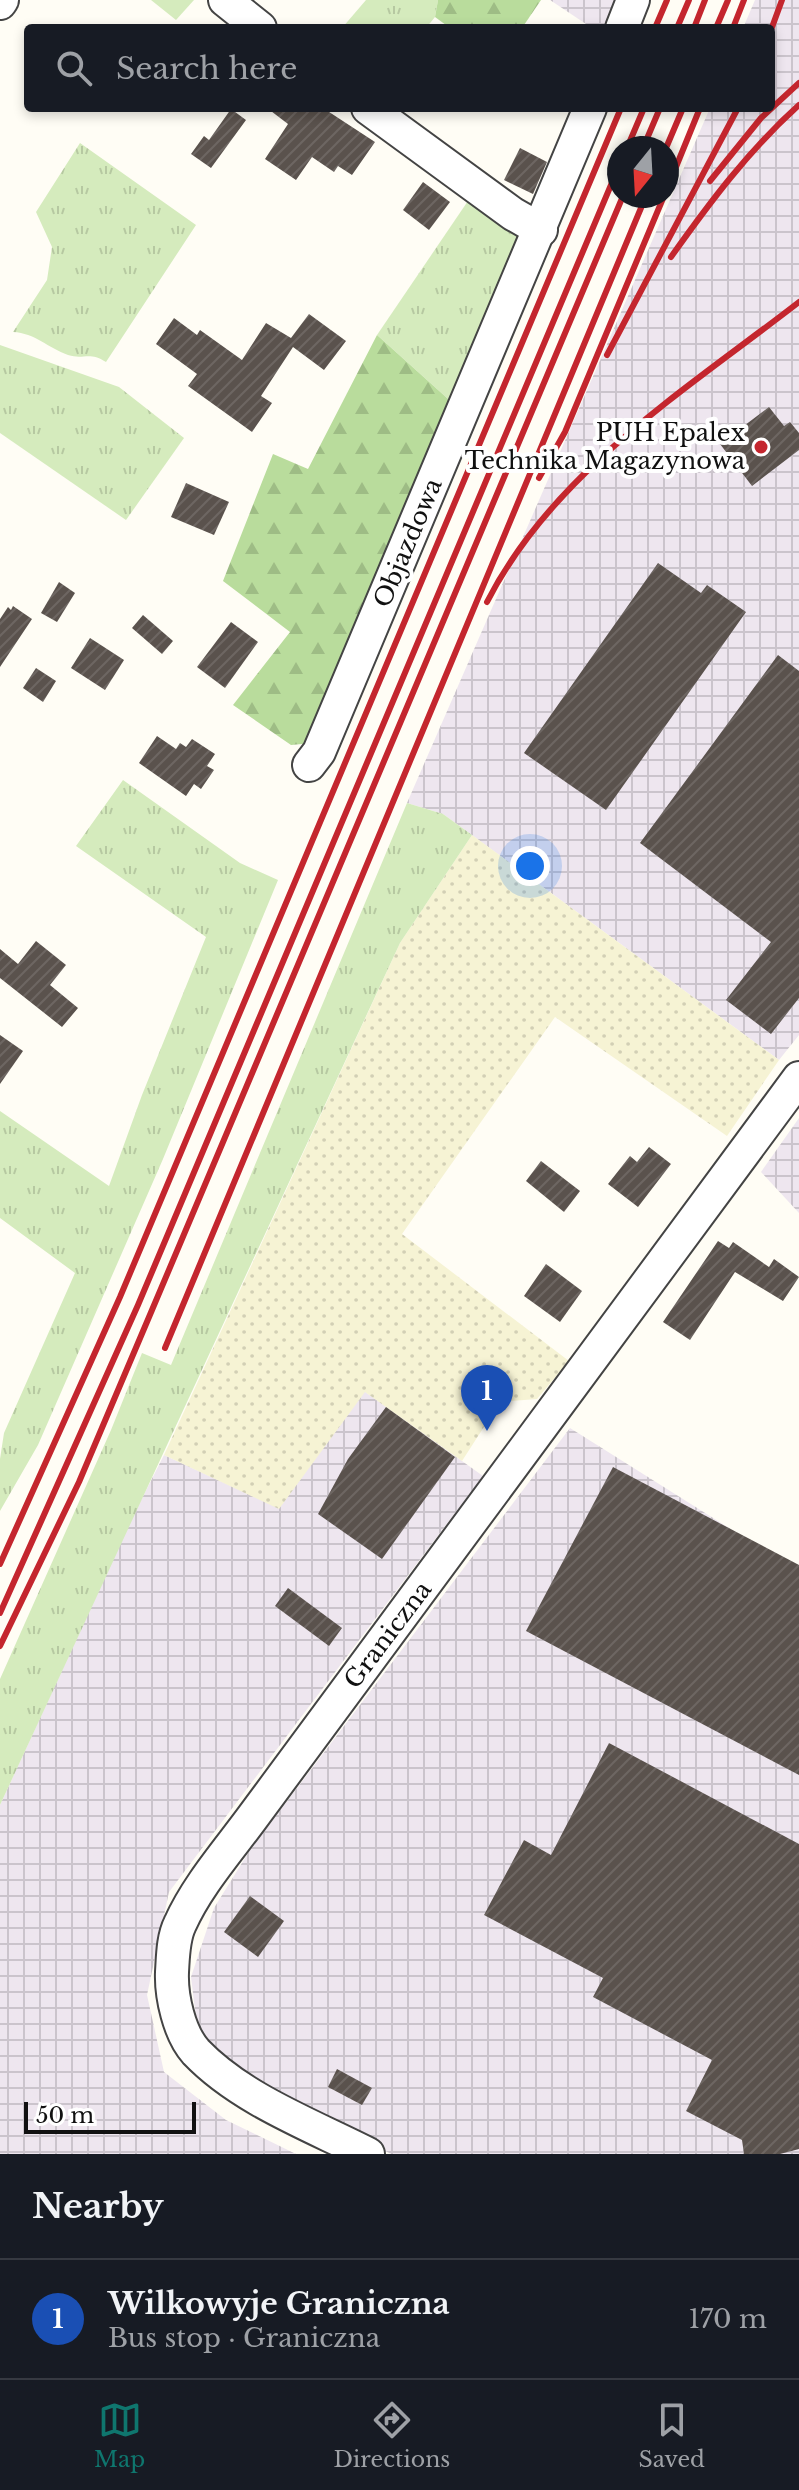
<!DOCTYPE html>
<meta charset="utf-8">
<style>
:root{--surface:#171b24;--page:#242831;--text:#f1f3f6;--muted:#9ea1a6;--line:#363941;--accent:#0f766e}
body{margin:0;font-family:"Libre Baskerville",serif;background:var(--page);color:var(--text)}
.compass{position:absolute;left:607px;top:136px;width:72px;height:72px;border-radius:50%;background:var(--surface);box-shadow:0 4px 12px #0003;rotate:198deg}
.scale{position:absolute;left:24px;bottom:20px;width:172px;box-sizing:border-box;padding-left:8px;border:4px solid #111;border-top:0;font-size:22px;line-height:28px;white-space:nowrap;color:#111;-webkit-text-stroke:6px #fff;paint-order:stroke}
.you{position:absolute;left:530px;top:866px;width:28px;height:28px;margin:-20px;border:6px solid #fff;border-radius:50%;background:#1a73e8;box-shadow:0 0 0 12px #1a73e833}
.badge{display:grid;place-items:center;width:52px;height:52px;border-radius:50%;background:var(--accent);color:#fff;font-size:26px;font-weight:700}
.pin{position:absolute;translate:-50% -66px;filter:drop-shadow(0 2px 4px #0008)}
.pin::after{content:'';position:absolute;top:42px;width:28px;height:24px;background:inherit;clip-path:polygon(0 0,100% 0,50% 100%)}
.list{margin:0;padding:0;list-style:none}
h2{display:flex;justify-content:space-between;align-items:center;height:104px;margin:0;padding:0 32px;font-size:34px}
h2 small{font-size:26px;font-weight:400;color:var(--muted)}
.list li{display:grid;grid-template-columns:52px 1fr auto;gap:24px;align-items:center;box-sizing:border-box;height:120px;padding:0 32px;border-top:2px solid var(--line)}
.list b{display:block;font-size:30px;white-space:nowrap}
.list p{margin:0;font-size:26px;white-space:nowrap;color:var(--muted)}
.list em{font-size:26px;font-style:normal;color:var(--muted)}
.icon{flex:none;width:44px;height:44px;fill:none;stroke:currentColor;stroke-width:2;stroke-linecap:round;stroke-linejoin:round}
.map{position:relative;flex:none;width:799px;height:2154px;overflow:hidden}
.search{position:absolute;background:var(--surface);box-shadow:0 4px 12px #0003;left:24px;right:24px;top:24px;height:88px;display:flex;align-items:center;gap:20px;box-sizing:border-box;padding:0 28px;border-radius:8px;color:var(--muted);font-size:30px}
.sheet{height:224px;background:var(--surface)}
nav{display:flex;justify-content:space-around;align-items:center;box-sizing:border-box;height:112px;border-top:2px solid var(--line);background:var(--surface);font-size:22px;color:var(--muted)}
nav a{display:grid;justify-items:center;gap:4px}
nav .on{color:var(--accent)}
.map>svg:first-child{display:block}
.industrial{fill:url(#industrial-grid)}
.farmland{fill:url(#farmland-dots)}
.grass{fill:url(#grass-tufts)}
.forest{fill:url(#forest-firs)}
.building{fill:url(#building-hatch)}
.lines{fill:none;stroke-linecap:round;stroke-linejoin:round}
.minor-casing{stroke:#444;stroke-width:36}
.minor{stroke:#fff;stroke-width:32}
.rail{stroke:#c4262e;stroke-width:6}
.poi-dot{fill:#c4262e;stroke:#fff;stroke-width:3}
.labels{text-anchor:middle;stroke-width:8;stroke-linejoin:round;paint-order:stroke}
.poi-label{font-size:24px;fill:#111;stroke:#fff;text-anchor:end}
.street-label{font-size:24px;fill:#111;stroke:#fff}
</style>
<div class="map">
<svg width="799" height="2154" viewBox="0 0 799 2154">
<defs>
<pattern id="industrial-grid" width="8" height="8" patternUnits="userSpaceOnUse" patternTransform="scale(2)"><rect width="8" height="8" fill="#eee6ef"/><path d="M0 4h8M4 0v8" fill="none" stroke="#cbc4cc"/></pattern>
<pattern id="farmland-dots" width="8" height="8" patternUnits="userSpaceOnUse" patternTransform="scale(2)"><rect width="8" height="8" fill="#f6f3d4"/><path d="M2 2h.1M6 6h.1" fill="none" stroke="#d2cfb5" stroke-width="1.8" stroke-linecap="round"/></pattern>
<pattern id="grass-tufts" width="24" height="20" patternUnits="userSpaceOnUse" patternTransform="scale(2)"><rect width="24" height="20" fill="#d5ebbd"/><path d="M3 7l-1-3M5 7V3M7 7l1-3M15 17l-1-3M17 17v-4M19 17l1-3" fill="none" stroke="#b6c8a1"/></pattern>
<pattern id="forest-firs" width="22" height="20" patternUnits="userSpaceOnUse" patternTransform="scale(2)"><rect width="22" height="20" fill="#b9dc9c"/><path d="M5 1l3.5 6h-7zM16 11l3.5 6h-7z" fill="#9ebc85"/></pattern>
<pattern id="building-hatch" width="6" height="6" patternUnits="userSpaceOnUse" patternTransform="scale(2)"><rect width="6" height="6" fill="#5a524d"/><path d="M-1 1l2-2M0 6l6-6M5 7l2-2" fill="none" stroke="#6d6662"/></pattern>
</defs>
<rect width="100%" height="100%" fill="#fffdf5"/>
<g class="industrial">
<path d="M 550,0 L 621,0 L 610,28 L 592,28 Z"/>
<path d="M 755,0 L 799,0 L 799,1035 L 779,1060 L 443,814 L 407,803 L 710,108 L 771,108 L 771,28 L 743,28 Z"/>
<path d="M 799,1118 L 799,1213 L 761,1172 Z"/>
<path d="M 364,1391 L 483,1476 L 169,1892 L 147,1995 L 164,2072 L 226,2120 L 296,2154 L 0,2154 L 0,1805 L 134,1514 L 164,1455 L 279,1508 Z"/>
<path d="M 570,1428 L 799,1572 L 799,2154 L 391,2154 L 262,2086 L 198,2034 L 191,1977 L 214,1908 L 250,1850 Z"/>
</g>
<path class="farmland" d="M 472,835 L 779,1060 L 727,1136 L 555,1017 L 402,1234 L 569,1361 L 537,1399 L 500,1402 L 462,1461 L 365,1392 L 279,1509 L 164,1455 L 400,943 Z"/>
<g class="grass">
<path d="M 151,0 L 194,0 L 176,20 Z"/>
<path d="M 366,0 L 438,0 L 435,17 L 426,28 L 342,28 Z"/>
<path d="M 80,143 L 196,225 L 106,362 C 89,351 84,360 68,355 C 48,348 35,333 13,332 L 47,280 L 52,247 L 36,212 Z"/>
<path d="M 472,195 L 525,231 L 457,407 L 377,335 Z"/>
<path d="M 0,345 L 119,387 L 184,438 L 126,520 L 0,433 Z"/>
<path d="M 123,780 L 240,863 L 278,880 L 163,1159 L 38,1445 L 0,1511 L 0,1459 L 4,1433 L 75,1273 L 0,1218 L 0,1111 L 109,1186 L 142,1095 L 206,937 L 76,846 Z"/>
<path d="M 407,803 L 443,814 L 472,835 L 400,943 L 0,1805 L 0,1679 L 111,1430 L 142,1353 L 171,1365 Z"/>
</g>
<g class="forest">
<path d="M 438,0 L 541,0 L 522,28 L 450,28 L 435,17 Z"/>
<path d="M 377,335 L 457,407 L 313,743 L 291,745 L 233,705 L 290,632 L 223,581 L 273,454 L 308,469 Z"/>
</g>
<g class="building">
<path d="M 267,108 L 323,108 L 375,142 L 352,175 L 338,166 L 334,172 L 312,157 L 296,180 L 265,159 L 288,124 Z"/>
<path d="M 231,109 L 246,120 L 211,168 L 191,154 L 204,136 L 209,140 Z"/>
<path d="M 520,148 L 547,162 L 533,194 L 504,180 Z"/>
<path d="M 423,182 L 450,202 L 429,230 L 403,210 Z"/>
<path d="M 309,314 L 346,341 L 324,370 L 293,347 L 261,396 L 272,403 L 252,432 L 188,386 L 197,374 L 156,344 L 174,318 L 197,335 L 200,330 L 242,360 L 266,323 L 291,338 Z"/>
<path d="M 769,407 L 784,426 L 790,422 L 799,433 L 799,450 L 752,486 L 720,444 Z"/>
<path d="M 186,483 L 229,502 L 214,535 L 171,517 Z"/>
<path d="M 658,563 L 701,593 L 707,585 L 746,612 L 606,810 L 524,753 Z"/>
<path d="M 59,582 L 75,593 L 57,622 L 41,613 Z"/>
<path d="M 13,606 L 32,619 L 0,667 L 0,619 L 8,607 L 11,610 Z"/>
<path d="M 143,615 L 173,641 L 162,654 L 132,628 Z"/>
<path d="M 231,622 L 258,642 L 225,688 L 197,667 Z"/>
<path d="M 90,638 L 124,660 L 105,690 L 71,668 Z"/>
<path d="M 778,655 L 799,671 L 799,998 L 771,1034 L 726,1000 L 771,942 L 640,843 Z"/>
<path d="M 36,668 L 56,681 L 43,702 L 23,688 Z"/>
<path d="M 157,736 L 176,749 L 180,743 L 186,747 L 192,739 L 215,754 L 207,766 L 214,770 L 201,789 L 194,784 L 186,796 L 139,763 Z"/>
<path d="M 36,941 L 66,965 L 50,985 L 78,1008 L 62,1027 L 0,978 L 0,949 L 18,964 Z"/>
<path d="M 0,1035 L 23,1051 L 0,1084 Z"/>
<path d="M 649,1147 L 671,1164 L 638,1207 L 608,1184 L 630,1156 L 637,1162 Z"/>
<path d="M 541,1161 L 580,1191 L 564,1212 L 526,1181 Z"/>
<path d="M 718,1241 L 729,1248 L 733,1242 L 769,1267 L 774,1259 L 799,1277 L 783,1301 L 735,1272 L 690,1340 L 663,1322 Z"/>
<path d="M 546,1264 L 582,1291 L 560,1322 L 524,1296 Z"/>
<path d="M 386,1407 L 455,1457 L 382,1559 L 318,1514 L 348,1459 Z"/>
<path d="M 613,1467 L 799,1565 L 799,1775 L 526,1631 Z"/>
<path d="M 288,1588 L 342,1628 L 329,1646 L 275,1606 Z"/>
<path d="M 609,1743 L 799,1844 L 799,2149 L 780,2154 L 744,2154 L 742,2140 L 686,2111 L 712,2060 L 593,1997 L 603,1978 L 484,1915 L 524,1840 L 551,1855 Z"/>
<path d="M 250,1896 L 284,1921 L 258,1957 L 224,1932 Z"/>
<path d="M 337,2069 L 372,2088 L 362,2105 L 328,2087 Z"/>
</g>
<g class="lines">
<defs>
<g id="minor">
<path d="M 225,0 L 260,28"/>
<path d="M 0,3 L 2,0"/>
<path d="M 622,28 L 633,0"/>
<path d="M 368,108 L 513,214 L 541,230"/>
<path d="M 309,765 L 319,752 L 590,108"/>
<path d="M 368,2154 C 311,2125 241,2099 196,2052 C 179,2033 171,1996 172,1972 C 173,1956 173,1938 180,1924 C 197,1886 227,1852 252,1818 L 799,1078"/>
</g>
</defs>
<use href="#minor" class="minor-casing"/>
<use href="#minor" class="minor"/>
<g class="rail">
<path d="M 655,28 L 667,0"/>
<path d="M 677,28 L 689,0"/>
<path d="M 694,28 L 705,0"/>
<path d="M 716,28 L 728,0"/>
<path d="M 733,28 L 744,0"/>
<path d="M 771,30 L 782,0"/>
<path d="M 627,148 L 644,108"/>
<path d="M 643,148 L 660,108"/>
<path d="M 666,148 L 683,108"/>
<path d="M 710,181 L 761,118 L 799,83"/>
<path d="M 667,189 L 700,108"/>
<path d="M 671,257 C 710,202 749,150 799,105"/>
<path d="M 607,355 L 738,108"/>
<path d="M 539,478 L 565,432 L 664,196"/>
<path d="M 487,602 C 553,472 687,389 799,302"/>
<path d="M 165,1348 L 646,196"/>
<path d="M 0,1564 L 120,1297 L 621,108"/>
<path d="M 0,1613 L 138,1305 L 619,166"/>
<path d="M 0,1646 L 79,1482 L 152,1310 L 623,196"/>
</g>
</g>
<circle class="poi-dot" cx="761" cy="447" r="8"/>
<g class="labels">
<g class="poi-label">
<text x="745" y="441">PUH Epalex<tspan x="745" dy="28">Technika Magazynowa</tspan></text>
</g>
<g class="street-label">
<text transform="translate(408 543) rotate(-67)" y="8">Objazdowa</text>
<text transform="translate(388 1635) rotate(-53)" y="8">Graniczna</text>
</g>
</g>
</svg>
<svg class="compass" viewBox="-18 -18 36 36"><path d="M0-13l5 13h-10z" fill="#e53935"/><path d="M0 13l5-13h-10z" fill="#9ea1a6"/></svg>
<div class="scale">50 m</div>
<div class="you"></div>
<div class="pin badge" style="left:487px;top:1431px;background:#1a4fb4">1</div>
<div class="search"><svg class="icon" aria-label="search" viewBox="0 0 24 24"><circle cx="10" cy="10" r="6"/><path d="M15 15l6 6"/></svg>Search here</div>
</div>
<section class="sheet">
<h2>Nearby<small></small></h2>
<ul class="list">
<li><span class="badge" style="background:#1a4fb4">1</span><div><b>Wilkowyje Graniczna</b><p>Bus stop · Graniczna</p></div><em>170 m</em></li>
</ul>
</section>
<nav>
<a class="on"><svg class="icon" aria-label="map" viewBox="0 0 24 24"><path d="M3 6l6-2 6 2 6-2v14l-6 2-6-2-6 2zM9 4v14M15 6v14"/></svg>Map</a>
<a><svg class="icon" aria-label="directions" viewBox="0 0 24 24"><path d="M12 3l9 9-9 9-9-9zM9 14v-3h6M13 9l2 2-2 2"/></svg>Directions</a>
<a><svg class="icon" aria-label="saved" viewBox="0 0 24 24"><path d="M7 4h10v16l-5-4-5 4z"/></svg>Saved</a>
</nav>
